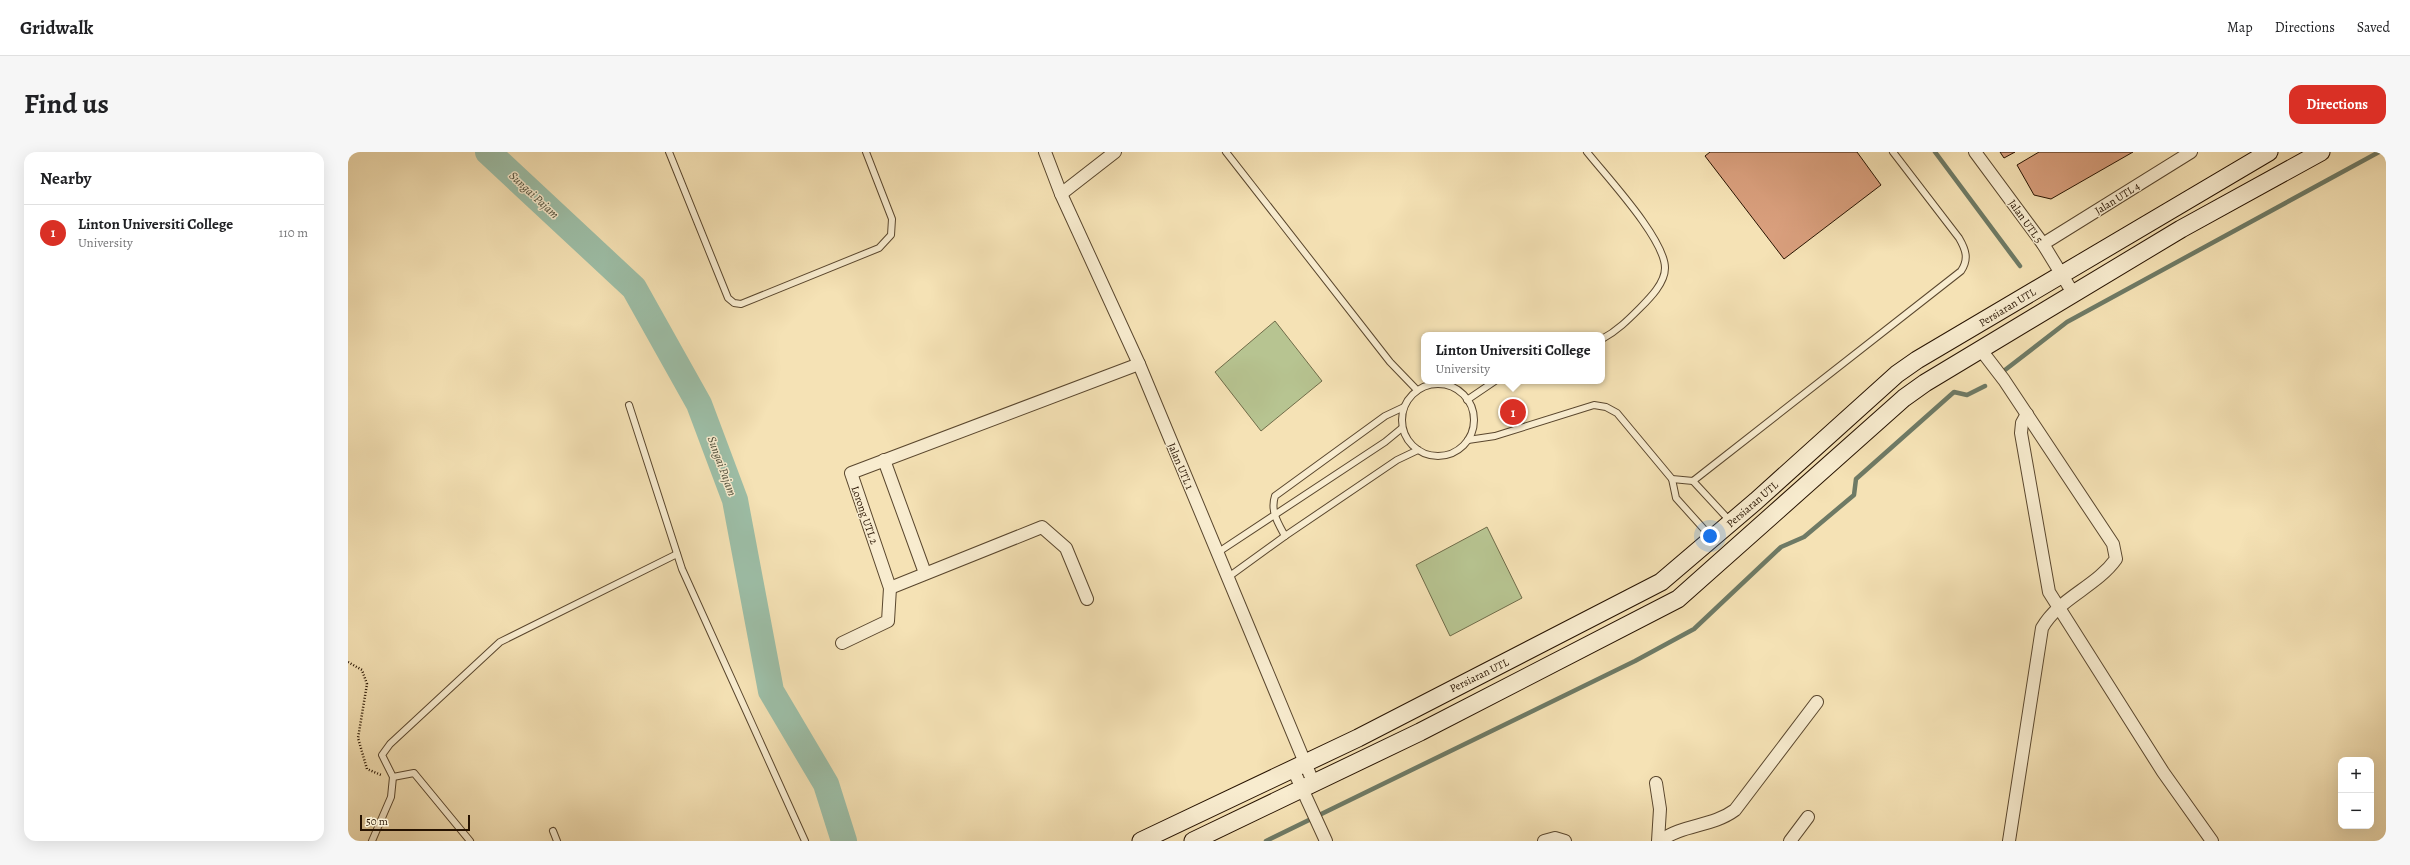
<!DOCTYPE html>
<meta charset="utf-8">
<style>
:root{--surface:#fff;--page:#f6f6f6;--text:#202124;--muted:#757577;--line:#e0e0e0;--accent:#d93025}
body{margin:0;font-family:Alegreya,serif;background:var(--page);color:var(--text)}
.controls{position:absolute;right:12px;bottom:12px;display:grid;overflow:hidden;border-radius:8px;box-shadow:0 4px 16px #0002}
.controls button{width:36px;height:36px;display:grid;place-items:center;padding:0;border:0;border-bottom:1px solid var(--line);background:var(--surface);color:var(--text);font:20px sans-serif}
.scale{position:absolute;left:12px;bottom:10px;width:110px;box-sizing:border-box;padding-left:4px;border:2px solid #271301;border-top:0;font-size:11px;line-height:14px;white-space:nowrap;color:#271301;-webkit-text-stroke:3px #f8eccf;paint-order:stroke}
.you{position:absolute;left:1362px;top:384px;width:14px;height:14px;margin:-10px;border:3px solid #fff;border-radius:50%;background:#1a73e8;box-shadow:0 0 0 6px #1a73e833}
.badge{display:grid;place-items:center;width:26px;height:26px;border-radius:50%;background:var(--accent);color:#fff;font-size:13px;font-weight:700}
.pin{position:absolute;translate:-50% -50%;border:2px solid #fff;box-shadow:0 1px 4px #0006}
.popup{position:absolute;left:1073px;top:180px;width:184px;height:52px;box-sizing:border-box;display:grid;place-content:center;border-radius:8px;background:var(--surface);filter:drop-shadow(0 1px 3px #0005);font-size:13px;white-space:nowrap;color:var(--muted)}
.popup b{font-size:15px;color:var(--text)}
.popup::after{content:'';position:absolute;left:50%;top:100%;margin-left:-8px;border:8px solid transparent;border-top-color:var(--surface)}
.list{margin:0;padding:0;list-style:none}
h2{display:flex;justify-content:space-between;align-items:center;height:52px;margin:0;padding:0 16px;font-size:17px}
h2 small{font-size:13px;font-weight:400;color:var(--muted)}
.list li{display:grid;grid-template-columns:26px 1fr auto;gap:12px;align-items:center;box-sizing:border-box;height:56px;padding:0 16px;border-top:1px solid var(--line)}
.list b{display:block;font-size:15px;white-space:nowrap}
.list p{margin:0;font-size:13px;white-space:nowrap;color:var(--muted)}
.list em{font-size:13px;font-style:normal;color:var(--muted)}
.map{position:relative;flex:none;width:2038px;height:689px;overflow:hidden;border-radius:12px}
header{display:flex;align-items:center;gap:24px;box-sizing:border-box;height:56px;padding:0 20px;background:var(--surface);border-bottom:1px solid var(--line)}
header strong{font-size:19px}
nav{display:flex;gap:22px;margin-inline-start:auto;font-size:14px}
.intro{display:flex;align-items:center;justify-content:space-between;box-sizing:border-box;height:96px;padding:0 24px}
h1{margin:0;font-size:28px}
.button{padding:10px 18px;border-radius:12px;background:var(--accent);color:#fff;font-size:14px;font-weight:700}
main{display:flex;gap:24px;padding:0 24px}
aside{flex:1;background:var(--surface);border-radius:12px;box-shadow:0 4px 16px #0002}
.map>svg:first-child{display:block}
.green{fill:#b7c491;stroke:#6f6c49}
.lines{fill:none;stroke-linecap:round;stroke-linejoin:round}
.stream{stroke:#6e7a65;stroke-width:4.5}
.river{stroke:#9dbfa8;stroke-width:26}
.building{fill:#d99f7d;stroke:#271301}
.lane-casing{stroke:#5a472e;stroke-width:8}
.street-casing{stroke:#5a472e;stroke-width:14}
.secondary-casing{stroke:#271301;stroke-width:19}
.path{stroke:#271301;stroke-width:2.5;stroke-dasharray:1 2;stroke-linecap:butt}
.lane{stroke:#f8eccf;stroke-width:6}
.street{stroke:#f8eccf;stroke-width:12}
.secondary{stroke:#f8eccf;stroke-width:17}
.labels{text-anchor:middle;stroke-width:3;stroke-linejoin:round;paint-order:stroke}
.street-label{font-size:11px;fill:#271301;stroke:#f8eccf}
.water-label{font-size:12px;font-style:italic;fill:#504f3b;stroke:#f8eccf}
</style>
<header>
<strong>Gridwalk</strong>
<nav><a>Map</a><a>Directions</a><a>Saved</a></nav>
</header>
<div class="intro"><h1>Find us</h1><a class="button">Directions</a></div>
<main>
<aside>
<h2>Nearby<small></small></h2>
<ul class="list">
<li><span class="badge">1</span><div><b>Linton Universiti College</b><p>University</p></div><em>110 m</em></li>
</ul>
</aside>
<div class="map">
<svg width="2038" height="689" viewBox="0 0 2038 689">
<rect width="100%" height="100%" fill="#f5e2b5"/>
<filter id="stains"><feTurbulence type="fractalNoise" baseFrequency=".005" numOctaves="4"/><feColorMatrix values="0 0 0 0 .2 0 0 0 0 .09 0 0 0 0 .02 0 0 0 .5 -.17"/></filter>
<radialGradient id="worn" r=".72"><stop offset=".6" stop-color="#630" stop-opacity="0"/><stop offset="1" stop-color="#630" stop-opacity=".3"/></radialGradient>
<g class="green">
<path d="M 927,169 L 974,229 L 913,279 L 867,220 Z"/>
<path d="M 1139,375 L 1174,446 L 1102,484 L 1068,413 Z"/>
</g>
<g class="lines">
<g class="stream">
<path d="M 1587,0 L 1672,114"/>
<path d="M 1657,218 L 1719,170 L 2031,0"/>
<path d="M 918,689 L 1287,509 L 1346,477 L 1433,395 L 1456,385 L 1506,343 L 1508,327 L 1606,240 L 1619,243 L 1637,234"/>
</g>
<path class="river" d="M 140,0 L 286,136 L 351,252 L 387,348 L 423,539 L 478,632 L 496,689"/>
</g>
<g class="building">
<path d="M 1362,0 L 1509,0 L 1533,33 L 1436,107 L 1357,4 Z"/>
<path d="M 1652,0 L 1667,0 L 1656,6 Z"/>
<path d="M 1691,0 L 1785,0 L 1703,47 L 1686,43 L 1669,13 Z"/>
</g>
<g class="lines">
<defs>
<g id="lane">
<path d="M 321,0 L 380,146 L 386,151 L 393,152 L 531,96 L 543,83 L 544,67 L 518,0"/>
<path d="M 878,0 L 1042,210 L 1069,238"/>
<path d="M 1239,0 C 1258,24 1317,87 1317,116 C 1317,131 1302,146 1292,156 C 1280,168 1269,179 1254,187"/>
<circle cx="1090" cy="268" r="36"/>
<path d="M 1119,248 L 1147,229"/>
<path d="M 281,253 L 334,417 L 457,689"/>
<path d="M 1120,288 L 1147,284 L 1246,253 L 1258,255 L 1269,261 L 1324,327 L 1345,329 L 1613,119 C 1621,107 1618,98 1611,86 L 1545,0"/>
<path d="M 1324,327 L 1328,346 L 1363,385"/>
<path d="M 1345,329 L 1382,369"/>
<path d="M 937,384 C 930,371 922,359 927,344 L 1037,264 L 1056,255"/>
<path d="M 869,401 L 1037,290 L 1054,276"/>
<path d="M 879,426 L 937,384 L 1049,308 L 1070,298"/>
<path d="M 45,625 L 66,621 L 122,689"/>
<path d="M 205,679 L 209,689"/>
<path d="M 24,689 L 43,645 L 45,625 L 34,603 L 42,592 L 152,490 L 329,402"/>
</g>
<g id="street">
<path d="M 697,0 L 713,42 L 791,212 L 965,630"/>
<path d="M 1627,0 L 1695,92 L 1725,141"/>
<path d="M 713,42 L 767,0"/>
<path d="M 1695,92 L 1843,0"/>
<path d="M 1633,198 L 1656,228 L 1765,392 L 1768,407 C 1748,435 1711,446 1694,476 L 1661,689"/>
<path d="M 1679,262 L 1674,271 L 1673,281 L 1701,440 L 1815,620 L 1864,689"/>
<path d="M 536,308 L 577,421"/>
<path d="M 542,436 L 694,375 L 718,396 L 739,447"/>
<path d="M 494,491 L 540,469 L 542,436 L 503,321 L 791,212"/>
<path d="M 945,617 L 978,689"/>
<path d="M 1308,631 L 1312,657 L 1310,689"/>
<path d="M 1196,689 L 1207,686 L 1217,689"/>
<path d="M 1312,689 C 1335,672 1364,675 1387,658 L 1469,550"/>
<path d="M 1442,689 L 1460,665"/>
</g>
<g id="secondary">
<path d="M 793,689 L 1010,586 L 1313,430 L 1408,349 L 1549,222 L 1569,208 L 1921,0"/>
<path d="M 845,689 L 1072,580 L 1330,447 L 1556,246 L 1577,231 L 1833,77 L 1973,0"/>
</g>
</defs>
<use href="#lane" class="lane-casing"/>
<use href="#street" class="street-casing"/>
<use href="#secondary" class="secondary-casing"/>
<path class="path" d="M 0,510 L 14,518 L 19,532 L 10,586 L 19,617 L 33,623"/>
<use href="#lane" class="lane"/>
<use href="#street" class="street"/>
<use href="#secondary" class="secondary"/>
</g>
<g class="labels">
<g class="street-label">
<text transform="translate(1769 46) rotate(-32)" y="4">Jalan UTL 4</text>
<text transform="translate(1678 69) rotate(54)" y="4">Jalan UTL 5</text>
<text transform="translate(1659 155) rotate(-31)" y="4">Persiaran UTL</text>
<text transform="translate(833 314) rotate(67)" y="4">Jalan UTL 1</text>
<text transform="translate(1404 352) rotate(-41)" y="4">Persiaran UTL</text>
<text transform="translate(517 363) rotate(71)" y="4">Lorong UTL 2</text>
<text transform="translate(1131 523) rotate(-26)" y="4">Persiaran UTL</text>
</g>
<g class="water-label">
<text transform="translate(186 43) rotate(43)" y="4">Sungai Pajam</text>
<text transform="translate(374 314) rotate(70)" y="4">Sungai Pajam</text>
</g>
</g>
<rect width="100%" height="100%" filter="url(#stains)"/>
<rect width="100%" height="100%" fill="url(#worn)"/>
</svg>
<div class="controls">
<button>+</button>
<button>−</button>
</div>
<div class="scale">50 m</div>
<div class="you"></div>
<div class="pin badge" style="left:1165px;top:260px">1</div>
<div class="popup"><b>Linton Universiti College</b>University</div>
</div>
</main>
